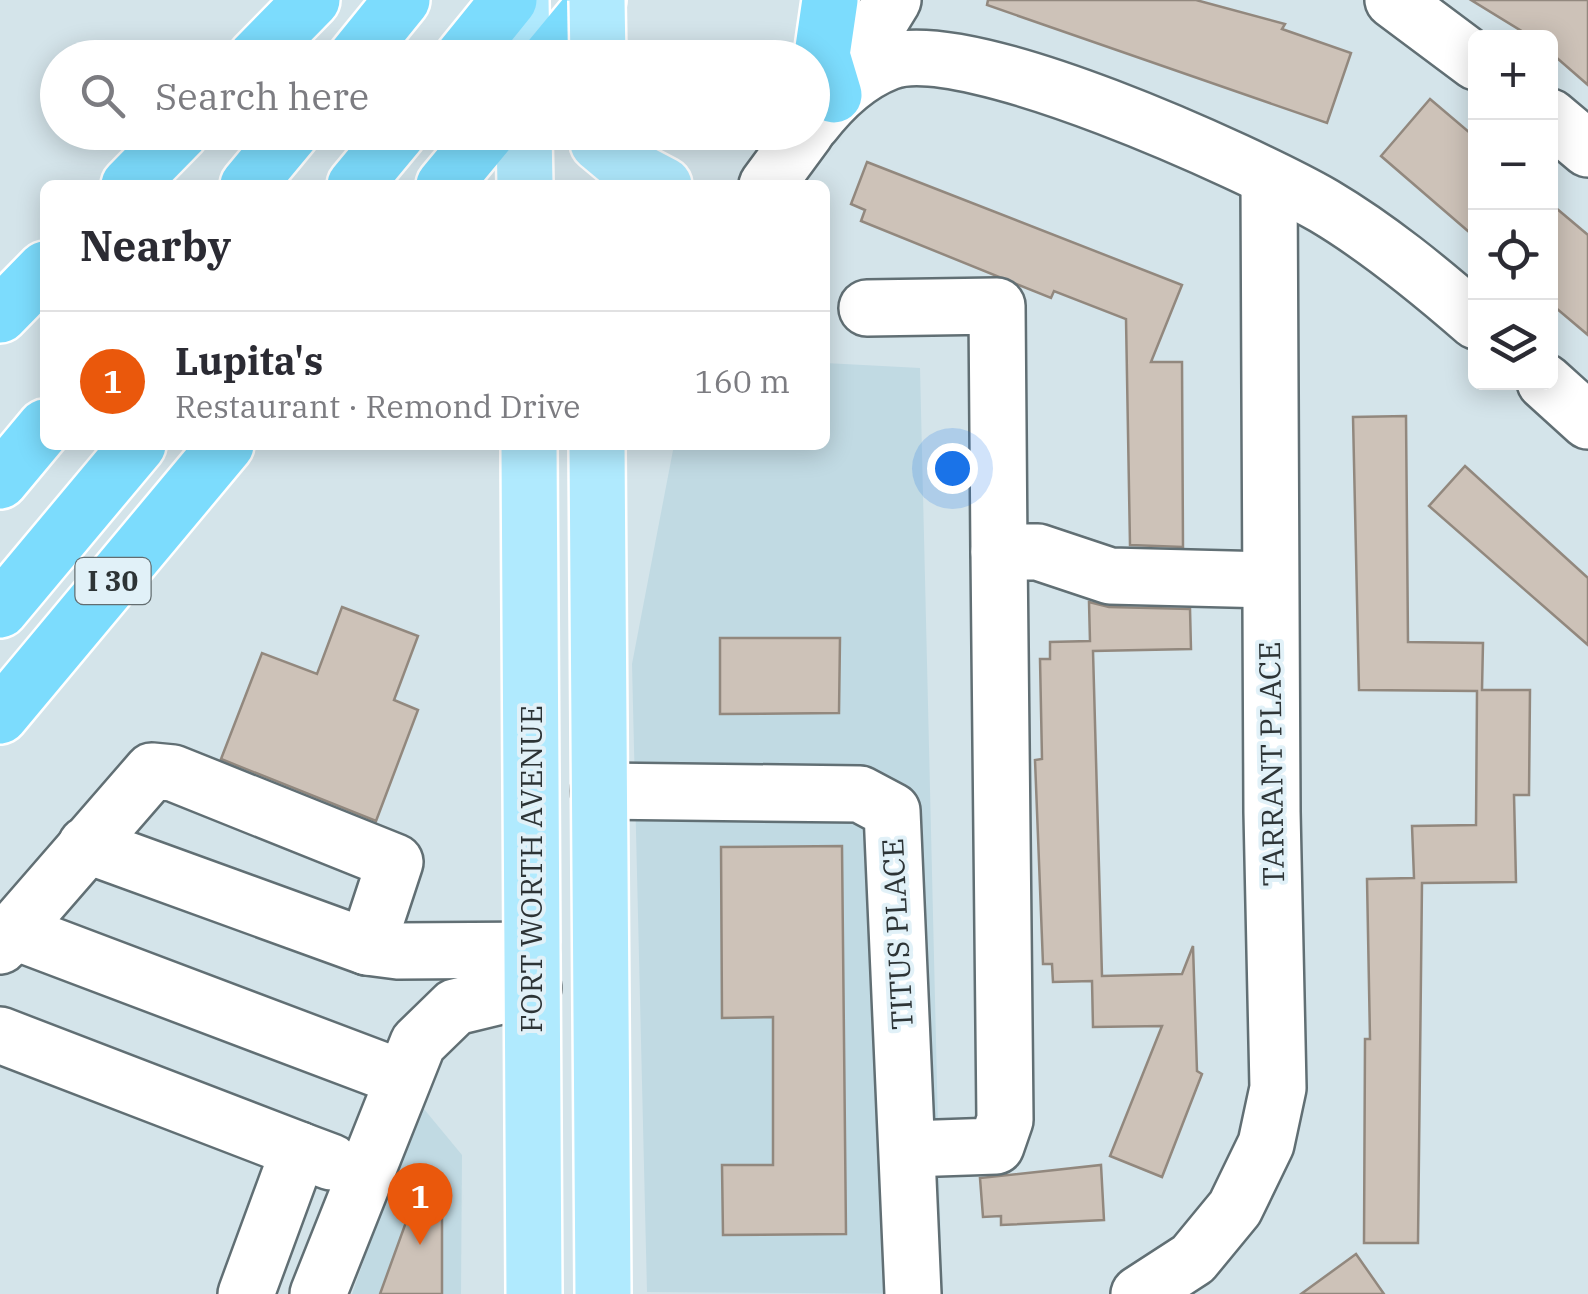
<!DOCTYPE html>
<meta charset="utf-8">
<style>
:root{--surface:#fff;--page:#f7f7f7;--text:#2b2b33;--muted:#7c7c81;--line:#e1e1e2;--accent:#ea580c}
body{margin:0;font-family:"IBM Plex Serif",serif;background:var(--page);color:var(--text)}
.controls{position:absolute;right:30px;top:30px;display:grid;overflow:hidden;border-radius:15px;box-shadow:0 5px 25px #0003}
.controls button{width:90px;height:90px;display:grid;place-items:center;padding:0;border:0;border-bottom:2px solid var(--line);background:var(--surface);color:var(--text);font:50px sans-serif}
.you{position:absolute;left:952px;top:468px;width:35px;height:35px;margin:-25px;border:8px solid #fff;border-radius:50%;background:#1a73e8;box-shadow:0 0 0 15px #1a73e833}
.badge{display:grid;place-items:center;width:65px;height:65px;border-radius:50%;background:var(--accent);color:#fff;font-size:32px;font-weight:700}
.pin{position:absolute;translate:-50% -82px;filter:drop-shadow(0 2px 5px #0008)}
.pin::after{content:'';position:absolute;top:52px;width:35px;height:30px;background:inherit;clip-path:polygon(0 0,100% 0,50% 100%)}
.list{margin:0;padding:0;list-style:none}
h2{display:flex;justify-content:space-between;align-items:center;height:130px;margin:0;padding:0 40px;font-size:42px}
h2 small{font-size:32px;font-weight:400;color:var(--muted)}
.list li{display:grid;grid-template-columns:65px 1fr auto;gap:30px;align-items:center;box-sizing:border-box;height:140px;padding:0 40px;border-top:2px solid var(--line)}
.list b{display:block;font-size:38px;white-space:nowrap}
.list p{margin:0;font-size:32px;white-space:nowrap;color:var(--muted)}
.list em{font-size:32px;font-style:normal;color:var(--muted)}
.icon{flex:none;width:55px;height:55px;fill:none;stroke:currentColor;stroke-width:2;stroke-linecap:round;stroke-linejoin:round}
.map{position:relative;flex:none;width:1588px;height:1294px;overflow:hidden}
.search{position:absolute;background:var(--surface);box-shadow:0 5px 25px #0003;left:40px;top:40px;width:790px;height:110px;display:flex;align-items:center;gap:25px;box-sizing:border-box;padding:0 35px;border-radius:55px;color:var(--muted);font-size:38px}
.panel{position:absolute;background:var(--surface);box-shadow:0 5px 25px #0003;left:40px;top:180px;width:790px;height:270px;border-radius:15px}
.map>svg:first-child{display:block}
.built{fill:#c1dae3}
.building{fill:#cdc2b8;stroke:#92887e;stroke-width:2.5}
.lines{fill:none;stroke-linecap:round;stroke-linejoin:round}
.minor-casing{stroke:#616f74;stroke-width:60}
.major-casing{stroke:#fff;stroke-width:60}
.highway-casing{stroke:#fff;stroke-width:60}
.minor{stroke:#fff;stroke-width:55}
.major{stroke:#b0eafe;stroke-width:55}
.highway{stroke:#7cdcfd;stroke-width:55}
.major-bridge-casing{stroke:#fff;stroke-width:60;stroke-linecap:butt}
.major-bridge{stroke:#b0eafe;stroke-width:55}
.labels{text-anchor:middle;stroke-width:8;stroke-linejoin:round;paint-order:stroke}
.shield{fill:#e1f1f8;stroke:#636d70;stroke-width:2.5}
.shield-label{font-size:28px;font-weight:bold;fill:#2d3436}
.street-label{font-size:30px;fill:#2d3436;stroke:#e1f1f8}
</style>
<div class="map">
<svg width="1588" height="1294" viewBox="0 0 1588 1294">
<rect width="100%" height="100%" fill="#d4e4ea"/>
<g class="built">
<path d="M 825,363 L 920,368 L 942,1294 L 647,1292 L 632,664 L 674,445 L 825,445 Z"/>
<path d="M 419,1103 L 462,1155 L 461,1294 L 352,1294 Z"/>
</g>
<g class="building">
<path d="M 988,0 L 1196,0 L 1285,24 L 1282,29 L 1351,53 L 1327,123 L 987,5 Z"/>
<path d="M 1471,0 L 1588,0 L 1588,85 L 1550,52 L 1550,38 L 1533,38 Z"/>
<path d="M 1430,99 L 1476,138 L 1476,238 L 1381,156 Z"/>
<path d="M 867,162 L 1182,285 L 1151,362 L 1182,362 L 1183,547 L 1130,545 L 1126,319 L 1054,291 L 1051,298 L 861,221 L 865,210 L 851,204 Z"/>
<path d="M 1550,203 L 1588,235 L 1588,335 L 1550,303 Z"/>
<path d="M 1406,416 L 1408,642 L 1483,643 L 1482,690 L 1530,690 L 1529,795 L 1514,795 L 1516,882 L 1422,883 L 1418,1243 L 1364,1243 L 1365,1039 L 1370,1039 L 1367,879 L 1414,878 L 1412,826 L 1476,825 L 1477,691 L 1359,690 L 1353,417 Z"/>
<path d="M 1465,466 L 1588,578 L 1588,645 L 1429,506 Z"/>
<path d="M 1089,602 L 1109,607 L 1190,609 L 1191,649 L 1093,651 L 1102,976 L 1182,974 L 1193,946 L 1197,1071 L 1202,1074 L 1162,1177 L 1110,1156 L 1162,1026 L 1093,1027 L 1092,981 L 1053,982 L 1052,964 L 1043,964 L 1035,760 L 1042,759 L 1040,659 L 1050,659 L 1050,642 L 1090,641 Z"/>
<path d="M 342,607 L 418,636 L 394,700 L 418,710 L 376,821 L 221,759 L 262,653 L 317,674 Z"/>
<path d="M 720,638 L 840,638 L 839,713 L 720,714 Z"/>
<path d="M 842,846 L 846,1234 L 723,1235 L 722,1165 L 773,1165 L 773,1017 L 722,1018 L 721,847 Z"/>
<path d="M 1101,1165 L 1104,1220 L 1001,1225 L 1001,1216 L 983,1217 L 980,1178 Z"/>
<path d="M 418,1189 L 442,1196 L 442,1294 L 380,1294 Z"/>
<path d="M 1356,1254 L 1384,1294 L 1301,1294 Z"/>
</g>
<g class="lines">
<defs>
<g id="minor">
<path d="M 1393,0 L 1476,62"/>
<path d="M 839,88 L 893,0"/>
<path d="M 1550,117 L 1588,149"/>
<path d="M 812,124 C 832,98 857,74 888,62 C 966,33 1249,163 1324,206 C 1378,238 1429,280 1476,321"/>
<path d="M 767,185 L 806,132"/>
<path d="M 867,308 L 997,306 L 999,552"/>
<path d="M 1545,382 L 1588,421"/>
<path d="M 599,791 L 860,794 L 892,811 L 913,1294"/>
<path d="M 86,845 L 367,947 L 398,951 L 532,950"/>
<path d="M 13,931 L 152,771 L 173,773 L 395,862 L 367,947"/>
<path d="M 0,946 L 13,931 L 402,1078"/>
<path d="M 0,1035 L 299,1150"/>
<path d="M 909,1149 L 996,1146 L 1005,1120 L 999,552 L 1038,552 L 1110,576 L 1270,580"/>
<path d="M 246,1294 L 299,1150 L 331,1162"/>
<path d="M 318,1294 L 418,1043 L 455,1007 L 533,988"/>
<path d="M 1139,1294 L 1193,1259 L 1235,1208 L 1266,1144 L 1278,1088 L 1272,812 L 1269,180"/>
</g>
<g id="major">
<path d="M 521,0 L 522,58"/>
<path d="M 524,132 L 525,185"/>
<path d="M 598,143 L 622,163 L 664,185"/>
<path d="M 529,445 L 534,1294"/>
<path d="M 597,445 L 603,1294"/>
</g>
<g id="highway">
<path d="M 830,0 L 822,55 L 834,95"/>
<path d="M 255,58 L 312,0"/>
<path d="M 355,58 L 402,0"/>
<path d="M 462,58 L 509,0"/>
<path d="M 550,58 L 598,0"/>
<path d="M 129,185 L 181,132"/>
<path d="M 248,185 L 292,132"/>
<path d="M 355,185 L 399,132"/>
<path d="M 444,185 L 488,132"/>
<path d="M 0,315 L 45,269"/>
<path d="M 0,481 L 45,427"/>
<path d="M 0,610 L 138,445"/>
<path d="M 0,716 L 226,445"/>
</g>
</defs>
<use href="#minor" class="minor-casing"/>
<use href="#major" class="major-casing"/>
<use href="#highway" class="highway-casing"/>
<use href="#minor" class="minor"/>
<use href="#major" class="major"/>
<use href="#highway" class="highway"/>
<defs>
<path id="major-bridge" d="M 597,0 L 598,58"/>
</defs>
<use href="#major-bridge" class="major-bridge-casing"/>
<use href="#major-bridge" class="major-bridge"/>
</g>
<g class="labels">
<rect class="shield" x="75.5" y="558" width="75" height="46" rx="8"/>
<g class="shield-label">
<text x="113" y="591">I 30</text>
</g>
<g class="street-label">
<text transform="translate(1272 764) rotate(-91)" y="10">TARRANT PLACE</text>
<text transform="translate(532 869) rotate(-90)" y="10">FORT WORTH AVENUE</text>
<text transform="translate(898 934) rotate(-93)" y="10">TITUS PLACE</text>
</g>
</g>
</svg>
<div class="controls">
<button>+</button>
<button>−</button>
<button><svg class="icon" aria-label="locate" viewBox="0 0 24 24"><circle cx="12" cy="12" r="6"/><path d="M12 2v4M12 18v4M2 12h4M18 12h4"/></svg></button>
<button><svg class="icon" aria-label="layers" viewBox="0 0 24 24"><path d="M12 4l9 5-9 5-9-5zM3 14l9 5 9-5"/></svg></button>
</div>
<div class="you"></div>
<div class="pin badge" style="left:420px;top:1245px">1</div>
<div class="search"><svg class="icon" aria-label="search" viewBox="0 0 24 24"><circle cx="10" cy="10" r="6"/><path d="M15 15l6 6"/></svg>Search here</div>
<section class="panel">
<h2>Nearby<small></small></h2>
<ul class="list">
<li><span class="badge">1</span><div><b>Lupita's</b><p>Restaurant · Remond Drive</p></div><em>160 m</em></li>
</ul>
</section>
</div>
